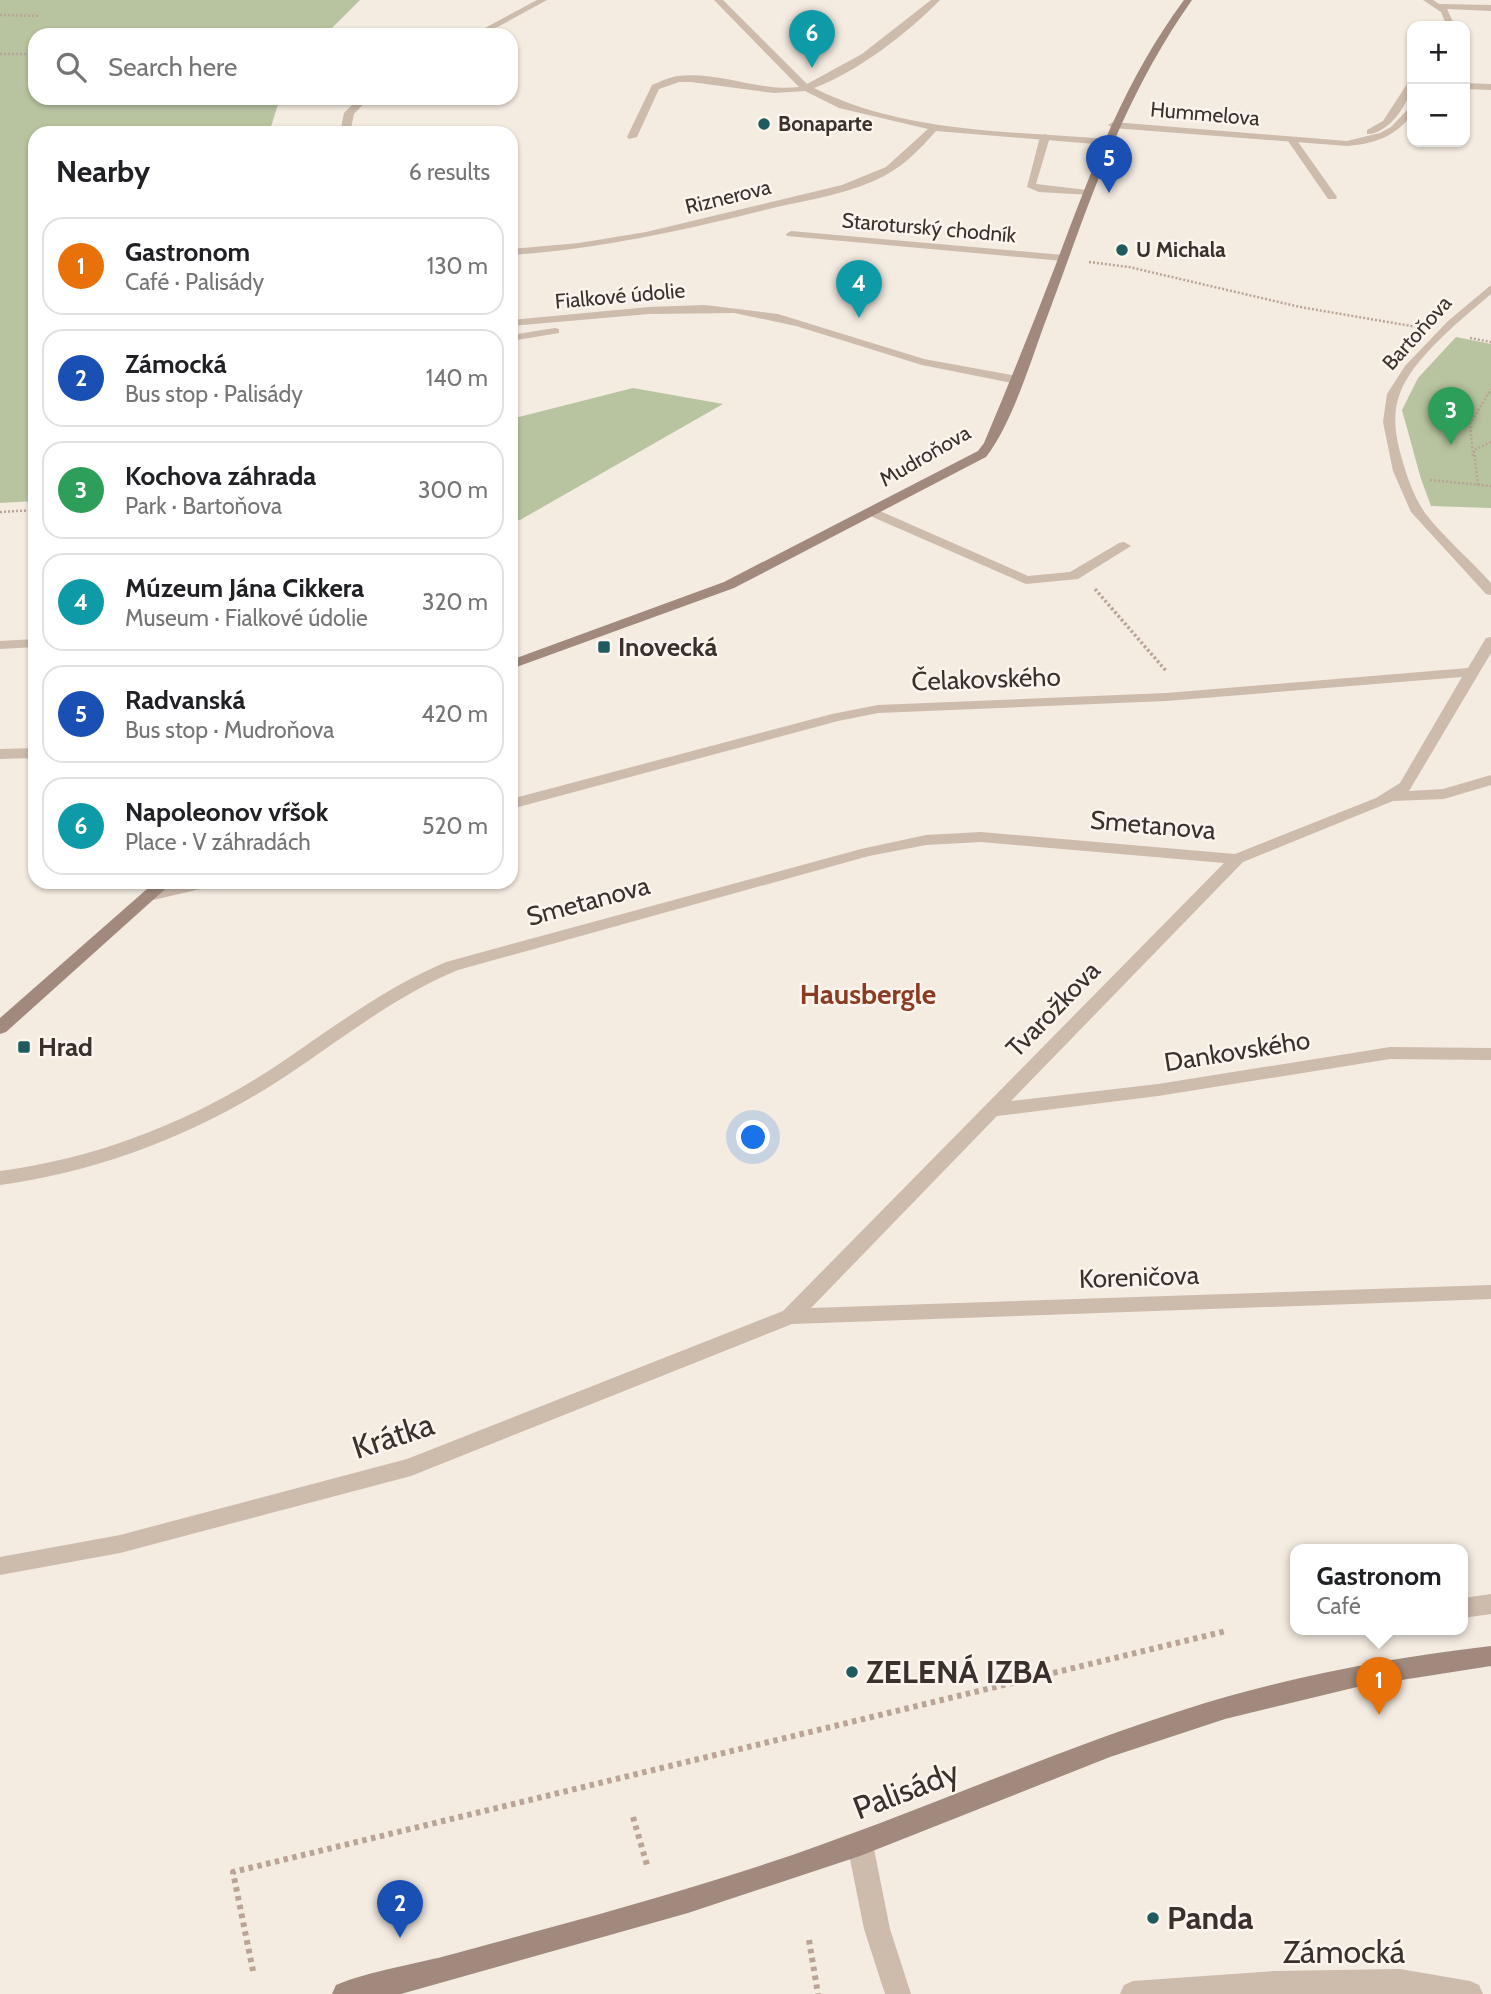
<!DOCTYPE html>
<meta charset="utf-8">
<style>
:root{--surface:#fff;--page:#f6f6f6;--text:#202124;--muted:#757577;--line:#e0e0e0;--accent:#1f5a5e}
body{margin:0;font-family:Cabin,sans-serif;background:var(--page);color:var(--text)}
.controls{position:absolute;right:21px;top:21px;display:grid;overflow:hidden;border-radius:14px;box-shadow:0 2px 5px #0004}
.controls button{width:63px;height:63px;display:grid;place-items:center;padding:0;border:0;border-bottom:2px solid var(--line);background:var(--surface);color:var(--text);font:35px sans-serif}
.you{position:absolute;left:754px;top:1138px;width:24px;height:24px;margin:-18px;border:5px solid #fff;border-radius:50%;background:#1a73e8;box-shadow:0 0 0 10px #1a73e833}
.badge{display:grid;place-items:center;width:46px;height:46px;border-radius:50%;background:var(--accent);color:#fff;font-size:23px;font-weight:700}
.pin{position:absolute;translate:-50% -58px;filter:drop-shadow(0 2px 4px #0008)}
.pin::after{content:'';position:absolute;top:37px;width:24px;height:21px;background:inherit;clip-path:polygon(0 0,100% 0,50% 100%)}
.popup{position:absolute;left:1290px;top:1544px;width:178px;height:91px;box-sizing:border-box;display:grid;place-content:center;border-radius:14px;background:var(--surface);filter:drop-shadow(0 2px 5px #0005);font-size:23px;white-space:nowrap;color:var(--muted)}
.popup b{font-size:26px;color:var(--text)}
.popup::after{content:'';position:absolute;left:50%;top:100%;margin-left:-14px;border:14px solid transparent;border-top-color:var(--surface)}
.list{margin:0;padding:0;list-style:none}
h2{display:flex;justify-content:space-between;align-items:center;height:91px;margin:0;padding:0 28px;font-size:30px}
h2 small{font-size:23px;font-weight:400;color:var(--muted)}
.list li{display:grid;grid-template-columns:46px 1fr auto;gap:21px;align-items:center;box-sizing:border-box;height:98px;margin:0 14px 14px;padding:0 14px;border:2px solid var(--line);border-radius:21px}
.list b{display:block;font-size:26px;white-space:nowrap}
.list p{margin:0;font-size:23px;white-space:nowrap;color:var(--muted)}
.list em{font-size:23px;font-style:normal;color:var(--muted)}
.icon{flex:none;width:38px;height:38px;fill:none;stroke:currentColor;stroke-width:2;stroke-linecap:round;stroke-linejoin:round}
.map{position:relative;flex:none;width:1491px;height:1994px;overflow:hidden}
.search{position:absolute;background:var(--surface);box-shadow:0 2px 5px #0004;left:28px;top:28px;width:490px;height:77px;display:flex;align-items:center;gap:18px;box-sizing:border-box;padding:0 24px;border-radius:21px;color:var(--muted);font-size:26px}
.panel{position:absolute;background:var(--surface);box-shadow:0 2px 5px #0004;left:28px;top:126px;width:490px;height:763px;border-radius:21px}
.map>svg:first-child{display:block}
.green{fill:#b8c4a0}
.lines{fill:none;stroke-linecap:round;stroke-linejoin:round}
.path-far2{stroke:#b9a596;stroke-width:2.5;stroke-dasharray:2 2;stroke-linecap:butt}
.path-far1{stroke:#b9a596;stroke-width:3.5;stroke-dasharray:2.5 2.5;stroke-linecap:butt}
.path{stroke:#b9a596;stroke-width:6;stroke-dasharray:4.5 4.5;stroke-linecap:butt}
.lane{fill:#cdbbac;fill-rule:evenodd}
.street{fill:#cdbbac;fill-rule:evenodd}
.secondary{fill:#a18a7d;fill-rule:evenodd}
.poi-dot{fill:#1f5a5e;stroke:#fbf5ee;stroke-width:2.5}
.labels{text-anchor:middle;stroke-width:5;stroke-linejoin:round;paint-order:stroke}
.far-street-label{font-size:21px;fill:#3b302b;stroke:#fbf5ee}
.far-poi-label{font-size:21px;font-weight:bold;fill:#3b302b;stroke:#fbf5ee;text-anchor:start}
.poi-label{font-size:26px;font-weight:bold;fill:#3b302b;stroke:#fbf5ee;text-anchor:start}
.street-label{font-size:26px;fill:#3b302b;stroke:#fbf5ee}
.neighbourhood-label{font-size:28px;font-weight:bold;fill:#8c3b22;stroke:#fbf5ee}
.near-street-label{font-size:32px;fill:#3b302b;stroke:#fbf5ee}
.near-poi-label{font-size:32px;font-weight:bold;fill:#3b302b;stroke:#fbf5ee;text-anchor:start}
</style>
<div class="map">
<svg width="1491" height="1994" viewBox="0 0 1491 1994">
<rect width="100%" height="100%" fill="#f4ebe1"/>
<g class="green">
<path d="M 0,0 L 360,0 L 325,35 L 35,35 L 35,98 L 280,98 L 269,133 L 35,133 L 35,501 L 0,503 Z"/>
<path d="M 1456,337 L 1491,344 L 1491,508 L 1431,506 L 1421,479 L 1402,410 L 1418,378 Z"/>
<path d="M 633,388 L 723,404 L 520,520 L 511,519 L 511,419 Z"/>
</g>
<g class="lines">
<g class="path-far2">
<path d="M 0,15 L 39,16"/>
<path d="M 0,54 L 35,54"/>
<path d="M 1089,262 L 1129,267 L 1300,307 L 1417,327"/>
<path d="M 1470,338 L 1491,342"/>
<path d="M 1473,456 L 1470,424 L 1491,389"/>
<path d="M 1430,480 L 1491,486"/>
<path d="M 1478,485 L 1474,450 L 1491,442"/>
<path d="M 0,512 L 35,510"/>
</g>
<path class="path-far1" d="M 1095,589 L 1167,672"/>
<g class="path">
<path d="M 633,1817 L 647,1865"/>
<path d="M 809,1940 L 818,1994"/>
<path d="M 253,1971 L 233,1872 L 1226,1631"/>
</g>
<g class="lane">
<path d="M 1045,134 L 1050,137 L 1036,184 L 1087,190 L 1092,193 L 1091,195 L 1039,192 L 1027,187 L 1040,137 Z"/>
<path d="M 1290,139 L 1296,139 L 1337,197 L 1336,199 L 1328,199 L 1288,141 Z"/>
<path d="M 791,231 L 1063,255 L 1068,258 L 1063,261 L 787,236 L 786,234 Z"/>
<path d="M 1491,1594 L 1491,1614 L 1463,1618 L 1463,1598 Z"/>
<path d="M 860,1832 L 869,1836 L 873,1844 L 890,1929 L 911,1994 L 885,1994 L 864,1929 L 847,1844 L 851,1836 Z"/>
</g>
<g class="street">
<path d="M 537,0 L 547,0 L 483,35 L 472,35 Z"/>
<path d="M 714,0 L 723,0 L 807,84 L 862,54 L 931,0 L 940,0 C 908,33 857,72 814,88 C 903,133 1009,131 1107,139 L 1112,142 L 1107,145 L 936,131 C 921,148 905,165 884,176 C 851,193 813,199 777,207 C 689,229 602,249 511,255 L 511,249 L 579,243 L 646,232 L 842,185 L 886,167 L 928,129 L 839,108 L 805,91 L 774,93 L 691,82 L 679,82 L 659,89 L 637,137 L 629,139 L 627,137 L 652,85 C 660,82 669,77 678,76 C 719,71 759,92 799,87 Z"/>
<path d="M 1423,0 L 1433,0 L 1439,4 L 1491,5 L 1491,11 L 1447,9 L 1455,26 L 1447,26 L 1441,12 Z"/>
<path d="M 1412,80 C 1413,100 1388,135 1367,134 L 1367,130 L 1383,121 L 1409,81 Z"/>
<path d="M 1465,83 L 1491,84 L 1491,90 L 1465,89 Z"/>
<path d="M 359,98 L 369,98 L 354,114 L 350,133 L 340,133 L 344,113 Z"/>
<path d="M 1412,105 L 1412,114 C 1396,137 1373,144 1347,146 L 1113,128 L 1108,125 L 1113,122 L 1347,141 L 1380,133 L 1391,127 Z"/>
<path d="M 1491,285 L 1491,294 C 1463,318 1410,360 1399,396 C 1392,416 1396,439 1402,459 C 1407,477 1414,497 1425,513 C 1444,538 1470,559 1491,583 L 1491,595 L 1486,594 L 1411,512 L 1393,471 L 1383,422 L 1387,394 L 1405,366 L 1448,321 Z"/>
<path d="M 705,305 L 778,314 L 924,359 L 1017,376 L 1023,380 L 1017,384 L 922,365 L 796,326 L 734,313 L 649,314 L 511,326 L 511,320 L 649,307 Z"/>
<path d="M 555,328 L 559,329 L 559,333 L 511,341 L 511,335 Z"/>
<path d="M 873,508 L 1028,576 L 1070,572 L 1119,543 L 1124,542 L 1131,546 L 1078,579 L 1026,584 L 868,515 L 868,509 Z"/>
<path d="M 1491,637 L 1491,653 L 1409,791 L 1443,789 L 1491,775 L 1491,785 L 1444,799 L 1393,801 L 1243,862 L 1011,1101 L 1158,1084 L 1390,1047 L 1491,1048 L 1491,1060 L 1390,1059 L 1158,1096 L 997,1116 L 811,1308 L 1491,1285 L 1491,1299 L 792,1324 L 411,1476 L 120,1553 L 0,1575 L 0,1557 L 120,1535 L 407,1459 L 783,1311 L 1224,863 L 981,842 L 926,845 L 869,856 L 458,970 C 395,996 343,1038 286,1076 C 200,1133 102,1171 0,1185 L 0,1171 C 98,1158 190,1122 273,1068 C 330,1030 382,989 446,962 L 861,849 L 926,835 L 981,832 L 1235,854 L 1376,798 L 1400,783 L 1462,677 L 1166,701 L 878,713 L 838,721 L 511,809 L 511,799 L 832,714 L 878,705 L 1166,693 L 1468,668 L 1486,638 Z"/>
<path d="M 35,639 L 35,647 L 0,649 L 0,641 Z"/>
<path d="M 35,748 L 35,758 L 0,759 L 0,749 Z"/>
<path d="M 186,882 L 215,882 L 213,886 L 149,901 L 141,896 L 143,892 Z"/>
<path d="M 1400,1969 L 1470,1981 L 1479,1985 L 1483,1994 L 1120,1994 L 1124,1985 L 1133,1981 L 1275,1971 Z"/>
</g>
<g class="secondary">
<path d="M 1184,0 L 1192,0 C 1120,102 1089,205 1046,320 C 1031,360 1012,424 986,457 L 734,588 L 511,669 L 511,660 L 724,582 L 978,451 L 984,443 C 1009,384 1033,324 1056,264 C 1091,171 1124,81 1184,0 Z"/>
<path d="M 155,882 L 173,882 L 6,1032 L 0,1034 L 0,1018 Z"/>
<path d="M 1491,1646 L 1491,1666 L 1357,1687 L 1225,1719 L 1110,1757 L 860,1856 L 688,1913 L 401,1994 L 332,1994 L 336,1985 C 369,1971 417,1964 453,1954 C 552,1927 652,1901 750,1869 C 897,1822 1036,1757 1183,1710 C 1283,1678 1386,1658 1491,1646 Z"/>
</g>
</g>
<g class="poi-dot">
<circle cx="764" cy="124" r="7"/>
<circle cx="1122" cy="250" r="7"/>
<rect x="597" y="640" width="14" height="14" rx="3.5"/>
<rect x="17" y="1040" width="14" height="14" rx="3.5"/>
<circle cx="852" cy="1672" r="7"/>
<circle cx="1153" cy="1918" r="7"/>
</g>
<g class="labels">
<g class="far-street-label">
<text transform="translate(1205 114) rotate(5)" y="7">Hummelova</text>
<text transform="translate(728 197) rotate(-14)" y="7">Riznerova</text>
<text transform="translate(929 228) rotate(5)" y="7">Staroturský chodník</text>
<text transform="translate(620 296) rotate(-5)" y="7">Fialkové údolie</text>
<text transform="translate(1417 333) rotate(-48)" y="7">Bartoňova</text>
<text transform="translate(925 456) rotate(-30)" y="7">Mudroňova</text>
</g>
<g class="far-poi-label">
<text x="778" y="131">Bonaparte</text>
<text x="1136" y="257">U Michala</text>
</g>
<g class="poi-label">
<text x="618" y="656">Inovecká</text>
<text x="38" y="1056">Hrad</text>
</g>
<g class="street-label">
<text transform="translate(986 679) rotate(-2)" y="9">Čelakovského</text>
<text transform="translate(1153 825) rotate(5)" y="9">Smetanova</text>
<text transform="translate(588 901) rotate(-15)" y="9">Smetanova</text>
<text transform="translate(1053 1009) rotate(-46)" y="9">Tvarožkova</text>
<text transform="translate(1237 1051) rotate(-9)" y="9">Dankovského</text>
<text transform="translate(1139 1277) rotate(-2)" y="9">Koreničova</text>
</g>
<g class="neighbourhood-label">
<text x="868" y="1004">Hausbergle</text>
</g>
<g class="near-street-label">
<text transform="translate(393 1436) rotate(-18)" y="11">Krátka</text>
<text transform="translate(906 1790) rotate(-21)" y="11">Palisády</text>
<text x="1344" y="1963">Zámocká</text>
</g>
<g class="near-poi-label">
<text x="866" y="1683">ZELENÁ IZBA</text>
<text x="1167" y="1929">Panda</text>
</g>
</g>
</svg>
<div class="controls">
<button>+</button>
<button>−</button>
</div>
<div class="you"></div>
<div class="pin badge" style="left:1379px;top:1715px;background:#e8710a">1</div>
<div class="popup"><b>Gastronom</b>Café</div>
<div class="pin badge" style="left:400px;top:1938px;background:#1a4fb4">2</div>
<div class="pin badge" style="left:1451px;top:445px;background:#2e9e5b">3</div>
<div class="pin badge" style="left:859px;top:318px;background:#0f9aa8">4</div>
<div class="pin badge" style="left:1109px;top:193px;background:#1a4fb4">5</div>
<div class="pin badge" style="left:812px;top:68px;background:#0f9aa8">6</div>
<div class="search"><svg class="icon" aria-label="search" viewBox="0 0 24 24"><circle cx="10" cy="10" r="6"/><path d="M15 15l6 6"/></svg>Search here</div>
<section class="panel">
<h2>Nearby<small>6 results</small></h2>
<ul class="list">
<li><span class="badge" style="background:#e8710a">1</span><div><b>Gastronom</b><p>Café · Palisády</p></div><em>130 m</em></li>
<li><span class="badge" style="background:#1a4fb4">2</span><div><b>Zámocká</b><p>Bus stop · Palisády</p></div><em>140 m</em></li>
<li><span class="badge" style="background:#2e9e5b">3</span><div><b>Kochova záhrada</b><p>Park · Bartoňova</p></div><em>300 m</em></li>
<li><span class="badge" style="background:#0f9aa8">4</span><div><b>Múzeum Jána Cikkera</b><p>Museum · Fialkové údolie</p></div><em>320 m</em></li>
<li><span class="badge" style="background:#1a4fb4">5</span><div><b>Radvanská</b><p>Bus stop · Mudroňova</p></div><em>420 m</em></li>
<li><span class="badge" style="background:#0f9aa8">6</span><div><b>Napoleonov vŕšok</b><p>Place · V záhradách</p></div><em>520 m</em></li>
</ul>
</section>
</div>
